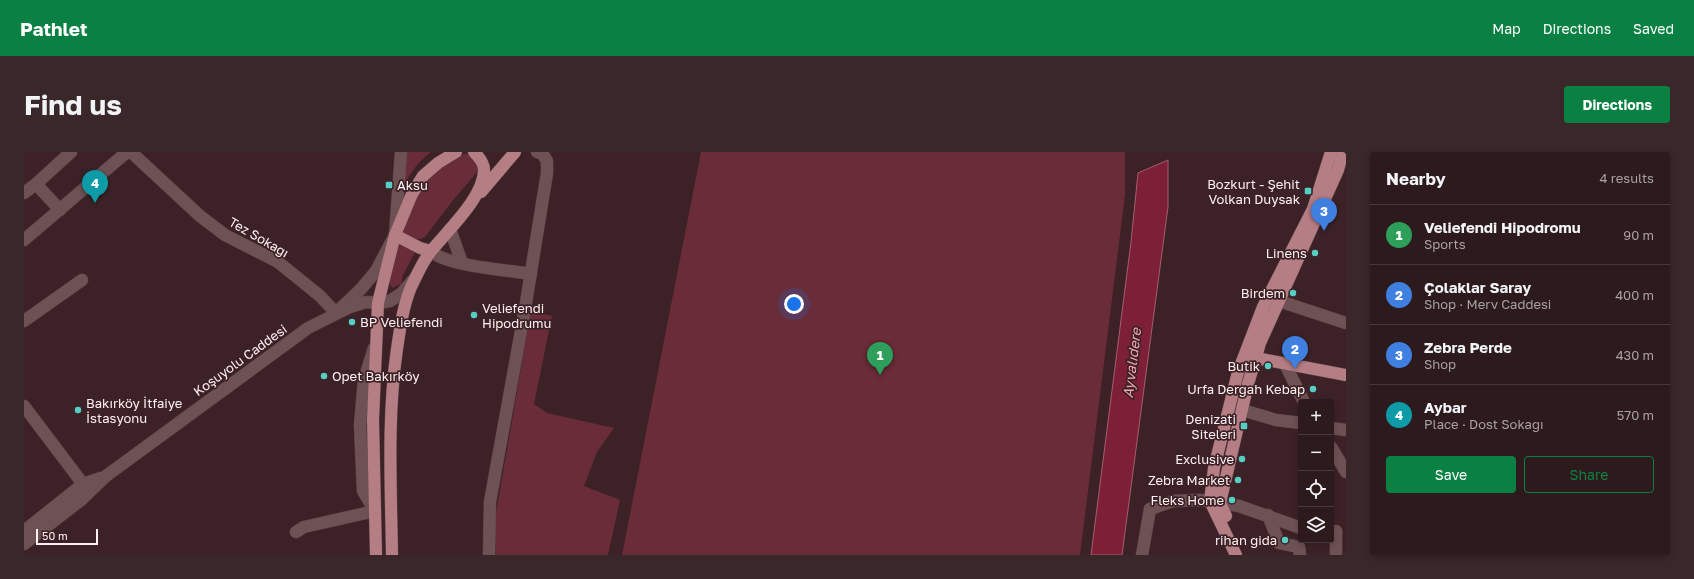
<!DOCTYPE html>
<meta charset="utf-8">
<style>
:root{--surface:#2d1a1c;--page:#392729;--text:#f1f3f6;--muted:#a7a1a3;--line:#48383b;--accent:#0b8043}
body{margin:0;font-family:"Golos Text",sans-serif;background:var(--page);color:var(--text)}
.controls{position:absolute;right:12px;bottom:12px;display:grid;overflow:hidden;border-radius:4px;box-shadow:0 2px 6px #0003}
.controls button{width:36px;height:36px;display:grid;place-items:center;padding:0;border:0;border-bottom:1px solid var(--line);background:var(--surface);color:var(--text);font:20px sans-serif}
.scale{position:absolute;left:12px;bottom:10px;width:62px;box-sizing:border-box;padding-left:4px;border:2px solid #fff0f1;border-top:0;font-size:11px;line-height:14px;white-space:nowrap;color:#fff0f1;-webkit-text-stroke:3px #3c2226;paint-order:stroke}
.you{position:absolute;left:770px;top:152px;width:14px;height:14px;margin:-10px;border:3px solid #fff;border-radius:50%;background:#1a73e8;box-shadow:0 0 0 6px #1a73e833}
.badge{display:grid;place-items:center;width:26px;height:26px;border-radius:50%;background:var(--accent);color:#fff;font-size:13px;font-weight:700}
.pin{position:absolute;translate:-50% -33px;filter:drop-shadow(0 1px 2px #0008)}
.pin::after{content:'';position:absolute;top:21px;width:14px;height:12px;background:inherit;clip-path:polygon(0 0,100% 0,50% 100%)}
.list{margin:0;padding:0;list-style:none}
h2{display:flex;justify-content:space-between;align-items:center;height:52px;margin:0;padding:0 16px;font-size:17px}
h2 small{font-size:13px;font-weight:400;color:var(--muted)}
.list li{display:grid;grid-template-columns:26px 1fr auto;gap:12px;align-items:center;box-sizing:border-box;height:60px;padding:0 16px;border-top:1px solid var(--line)}
.list b{display:block;font-size:15px;white-space:nowrap}
.list p{margin:0;font-size:13px;white-space:nowrap;color:var(--muted)}
.list em{font-size:13px;font-style:normal;color:var(--muted)}
.actions{display:flex;gap:8px;padding:12px 16px}
.actions a{flex:1;padding:9px 0;border:1px solid var(--accent);border-radius:4px;text-align:center;font-size:14px;color:var(--accent)}
.actions .main{background:var(--accent);color:#fff}
.icon{flex:none;width:22px;height:22px;fill:none;stroke:currentColor;stroke-width:2;stroke-linecap:round;stroke-linejoin:round}
.map{position:relative;flex:none;width:1322px;height:403px;overflow:hidden;border-radius:4px}
header{display:flex;align-items:center;gap:24px;box-sizing:border-box;height:56px;padding:0 20px;background:var(--accent);color:#fff}
header strong{font-size:19px}
nav{display:flex;gap:22px;margin-inline-start:auto;font-size:14px}
.intro{display:flex;align-items:center;justify-content:space-between;box-sizing:border-box;height:96px;padding:0 24px}
h1{margin:0;font-size:28px}
.button{padding:10px 18px;border-radius:4px;background:var(--accent);color:#fff;font-size:14px;font-weight:700}
main{display:flex;gap:24px;padding:0 24px}
aside{flex:1;background:var(--surface);border-radius:4px;box-shadow:0 2px 6px #0003}
.map>svg:first-child{display:block}
.green{fill:#692c38}
.water{fill:#7d1f37;stroke:#a45e6f}
.lines{fill:none;stroke-linecap:round;stroke-linejoin:round}
.minor-casing{stroke:#574145;stroke-width:13}
.major-casing{stroke:#574145;stroke-width:13}
.minor{stroke:#6e5154;stroke-width:12}
.major{stroke:#b57d84;stroke-width:12}
.poi-dot{fill:#56cec3;stroke:#3c2226;stroke-width:1.5}
.labels{text-anchor:middle;stroke-width:3.5;stroke-linejoin:round;paint-order:stroke}
.poi-label{font-size:13px;fill:#fff0f1;stroke:#3c2226;text-anchor:end}
.street-label{font-size:13px;fill:#fff0f1;stroke:#3c2226}
.water-label{font-size:14px;font-style:italic;fill:#f4a4b0;stroke:#3c2226}
</style>
<header>
<strong>Pathlet</strong>
<nav><a>Map</a><a>Directions</a><a>Saved</a></nav>
</header>
<div class="intro"><h1>Find us</h1><a class="button">Directions</a></div>
<main>
<div class="map">
<svg width="1322" height="403" viewBox="0 0 1322 403">
<rect width="100%" height="100%" fill="#3c2226"/>
<g class="green">
<path d="M 383,0 L 407,0 C 391,12 384,25 376,42 Z"/>
<path d="M 677,0 L 1101,0 L 1101,43 L 1056,403 L 598,403 Z"/>
<path d="M 441,2 L 447,3 L 455,16 L 453,20 L 426,52 L 401,85 C 393,90 388,85 380,81 C 381,64 401,29 413,17 C 421,10 431,6 441,2 Z"/>
<path d="M 373,90 L 391,100 L 379,123 L 377,132 L 368,136 L 365,129 Z"/>
<path d="M 507,159 L 528,164 L 510,252 L 523,261 L 590,276 L 573,300 L 560,334 L 596,348 L 584,403 L 472,403 L 471,367 Z"/>
</g>
<path class="water" d="M 1144,8 L 1144,55 L 1098,403 L 1067,403 L 1107,90 L 1114,21 Z"/>
<g class="lines">
<defs>
<g id="minor">
<path d="M 107,0 L 176,64 L 201,83 L 254,110 L 296,144 L 312,161"/>
<path d="M 0,41 L 12,32"/>
<path d="M 36,58 L 12,32 L 47,0"/>
<path d="M 426,77 L 438,111"/>
<path d="M 0,88 L 103,0"/>
<path d="M 407,99 C 421,114 485,118 507,122"/>
<path d="M 1255,149 L 1322,171"/>
<path d="M 317,156 L 337,137 L 352,119 L 371,83 L 377,0"/>
<path d="M 0,169 L 58,128"/>
<path d="M 1261,212 L 1280,250"/>
<path d="M 0,254 L 59,332"/>
<path d="M 1218,258 L 1252,268 L 1277,271"/>
<path d="M 1307,276 L 1322,278"/>
<path d="M 1307,295 L 1322,320"/>
<path d="M 1244,363 L 1255,391 L 1275,395 L 1276,403"/>
<path d="M 0,379 L 59,332 L 77,326"/>
<path d="M 1312,379 L 1312,403"/>
<path d="M 272,380 L 280,375 L 351,359 L 339,339 L 336,273 L 340,228 L 350,196"/>
<path d="M 0,392 L 57,348 L 82,324 L 284,176 L 326,155 L 342,150 L 354,151 L 366,149 L 378,141 L 389,128"/>
<path d="M 465,403 L 466,350 L 501,157 L 523,21 L 523,9 L 518,1 L 513,0"/>
<path d="M 1118,403 L 1126,357 L 1149,349 L 1175,348 L 1186,349 L 1215,354 L 1277,376"/>
</g>
<g id="major">
<path d="M 457,40 L 491,0"/>
<path d="M 371,83 L 396,96 L 407,99"/>
<path d="M 1224,206 L 1232,206 L 1322,223"/>
<path d="M 1202,364 L 1196,351 L 1224,232 L 1236,191 L 1314,18 L 1319,0"/>
<path d="M 352,403 L 349,268 L 354,151 L 371,83 L 388,42 L 399,24 L 414,11 L 432,0"/>
<path d="M 368,403 C 367,334 363,265 373,197 C 376,177 379,154 387,135 C 393,123 399,108 408,98 C 424,78 460,45 460,18 C 460,11 455,5 450,0"/>
<path d="M 1212,403 L 1186,349 L 1190,316 L 1214,220 L 1239,155 L 1289,57 L 1307,0"/>
</g>
</defs>
<use href="#minor" class="minor-casing"/>
<use href="#major" class="major-casing"/>
<use href="#minor" class="minor"/>
<use href="#major" class="major"/>
</g>
<g class="poi-dot">
<rect x="361" y="29" width="8" height="8" rx="2"/>
<rect x="1280" y="35" width="8" height="8" rx="2"/>
<circle cx="1291" cy="101" r="4"/>
<circle cx="1269" cy="141" r="4"/>
<circle cx="450" cy="163" r="4"/>
<circle cx="328" cy="170" r="4"/>
<circle cx="1244" cy="214" r="4"/>
<circle cx="300" cy="224" r="4"/>
<circle cx="1289" cy="237" r="4"/>
<circle cx="54" cy="258" r="4"/>
<rect x="1216" y="270" width="8" height="8" rx="2"/>
<circle cx="1218" cy="307" r="4"/>
<circle cx="1214" cy="328" r="4"/>
<circle cx="1208" cy="348" r="4"/>
<circle cx="1261" cy="388" r="4"/>
</g>
<g class="labels">
<g class="poi-label">
<text x="1276" y="37">Bozkurt - Şehit<tspan x="1276" dy="15">Volkan Duysak</tspan></text>
<text x="373" y="38" text-anchor="start">Aksu</text>
<text x="1283" y="106">Linens</text>
<text x="1261" y="146">Birdem</text>
<text x="458" y="161" text-anchor="start">Veliefendi<tspan x="458" dy="15">Hipodrumu</tspan></text>
<text x="336" y="175" text-anchor="start">BP Veliefendi</text>
<text x="1236" y="219">Butik</text>
<text x="308" y="229" text-anchor="start">Opet Bakırköy</text>
<text x="1281" y="242">Urfa Dergah Kebap</text>
<text x="62" y="256" text-anchor="start">Bakırköy İtfaiye<tspan x="62" dy="15">İstasyonu</tspan></text>
<text x="1212" y="272">Denizati<tspan x="1212" dy="15">Siteleri</tspan></text>
<text x="1210" y="312">Exclusive</text>
<text x="1206" y="333">Zebra Market</text>
<text x="1200" y="353">Fleks Home</text>
<text x="1253" y="393">rihan gida</text>
</g>
<g class="street-label">
<text transform="translate(235 85) rotate(30)" y="5">Tez Sokağı</text>
<text transform="translate(216 208) rotate(-36)" y="5">Koşuyolu Caddesi</text>
</g>
<g class="water-label">
<text transform="translate(1108 211) rotate(-83)" y="5">Ayvalıdere</text>
</g>
</g>
</svg>
<div class="controls">
<button>+</button>
<button>−</button>
<button><svg class="icon" aria-label="locate" viewBox="0 0 24 24"><circle cx="12" cy="12" r="6"/><path d="M12 2v4M12 18v4M2 12h4M18 12h4"/></svg></button>
<button><svg class="icon" aria-label="layers" viewBox="0 0 24 24"><path d="M12 4l9 5-9 5-9-5zM3 14l9 5 9-5"/></svg></button>
</div>
<div class="scale">50 m</div>
<div class="you"></div>
<div class="pin badge" style="left:856px;top:223px;background:#2e9e5b">1</div>
<div class="pin badge" style="left:1271px;top:217px;background:#3f7fe0">2</div>
<div class="pin badge" style="left:1300px;top:79px;background:#3f7fe0">3</div>
<div class="pin badge" style="left:71px;top:51px;background:#0f9aa8">4</div>
</div>
<aside>
<h2>Nearby<small>4 results</small></h2>
<ul class="list">
<li><span class="badge" style="background:#2e9e5b">1</span><div><b>Veliefendi Hipodromu</b><p>Sports</p></div><em>90 m</em></li>
<li><span class="badge" style="background:#3f7fe0">2</span><div><b>Çolaklar Saray</b><p>Shop · Merv Caddesi</p></div><em>400 m</em></li>
<li><span class="badge" style="background:#3f7fe0">3</span><div><b>Zebra Perde</b><p>Shop</p></div><em>430 m</em></li>
<li><span class="badge" style="background:#0f9aa8">4</span><div><b>Aybar</b><p>Place · Dost Sokağı</p></div><em>570 m</em></li>
</ul>
<div class="actions"><a class="main">Save</a><a>Share</a></div>
</aside>
</main>
